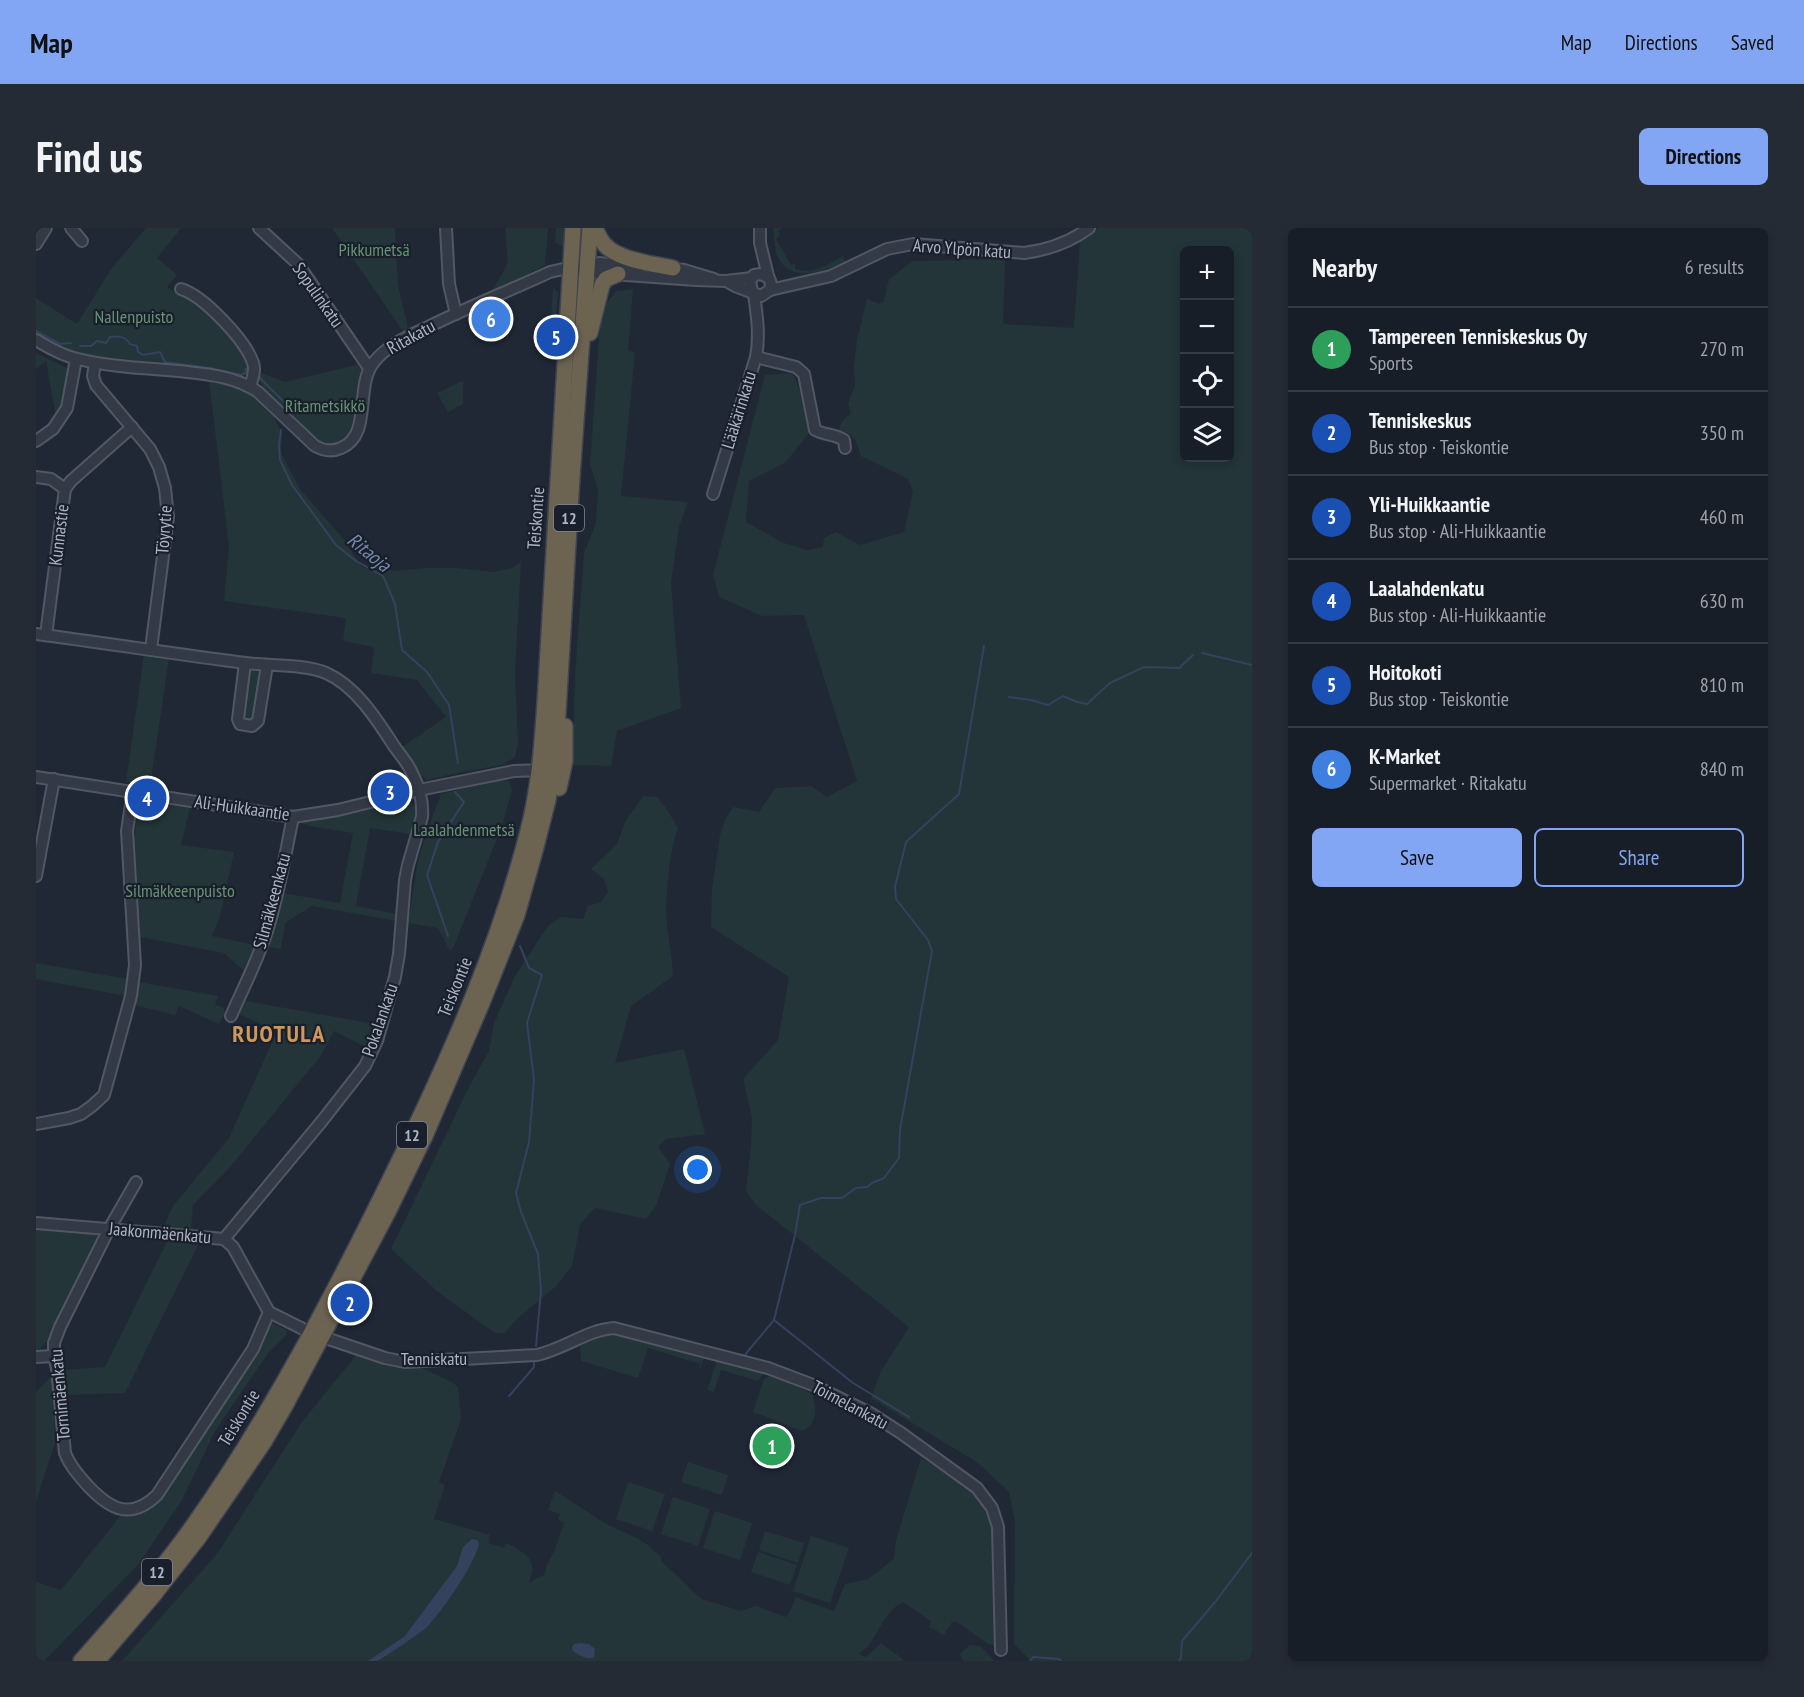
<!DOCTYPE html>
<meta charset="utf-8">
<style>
:root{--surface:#181e28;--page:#252b34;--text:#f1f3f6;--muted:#9fa2a8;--line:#363c45;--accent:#82a5f4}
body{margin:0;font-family:"PT Sans Narrow",sans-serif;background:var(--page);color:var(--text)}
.controls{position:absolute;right:18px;top:18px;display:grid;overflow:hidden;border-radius:9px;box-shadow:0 3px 9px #0003}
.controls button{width:54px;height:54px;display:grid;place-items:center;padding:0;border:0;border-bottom:2px solid var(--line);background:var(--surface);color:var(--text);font:30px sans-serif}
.you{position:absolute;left:662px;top:942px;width:21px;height:21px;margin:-15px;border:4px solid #fff;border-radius:50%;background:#1a73e8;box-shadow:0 0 0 9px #1a73e833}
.badge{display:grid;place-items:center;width:39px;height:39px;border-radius:50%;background:var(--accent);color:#fff;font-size:20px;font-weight:700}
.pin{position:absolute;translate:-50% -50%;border:3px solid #fff;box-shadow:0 2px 6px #0006}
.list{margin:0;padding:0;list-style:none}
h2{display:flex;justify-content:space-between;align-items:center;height:78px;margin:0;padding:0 24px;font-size:26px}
h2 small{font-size:20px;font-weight:400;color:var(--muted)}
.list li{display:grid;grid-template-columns:39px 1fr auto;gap:18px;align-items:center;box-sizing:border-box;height:84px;padding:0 24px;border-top:2px solid var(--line)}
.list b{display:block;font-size:22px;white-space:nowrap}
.list p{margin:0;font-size:20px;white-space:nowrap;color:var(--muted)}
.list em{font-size:20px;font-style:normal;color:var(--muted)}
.actions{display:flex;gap:12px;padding:18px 24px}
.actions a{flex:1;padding:14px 0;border:2px solid var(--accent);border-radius:9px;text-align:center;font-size:21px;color:var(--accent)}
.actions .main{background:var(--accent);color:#111}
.icon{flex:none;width:33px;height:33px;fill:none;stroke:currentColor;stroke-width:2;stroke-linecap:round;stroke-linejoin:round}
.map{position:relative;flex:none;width:1216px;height:1433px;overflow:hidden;border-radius:9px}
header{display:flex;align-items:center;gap:36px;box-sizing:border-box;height:84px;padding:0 30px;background:var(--accent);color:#111}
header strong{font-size:28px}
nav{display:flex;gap:33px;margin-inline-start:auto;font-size:21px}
.intro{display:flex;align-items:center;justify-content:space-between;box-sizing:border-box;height:144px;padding:0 36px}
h1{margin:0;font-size:42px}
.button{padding:15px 27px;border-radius:9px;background:var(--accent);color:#111;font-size:21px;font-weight:700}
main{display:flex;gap:36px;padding:0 36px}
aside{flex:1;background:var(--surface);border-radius:9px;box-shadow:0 3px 9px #0003}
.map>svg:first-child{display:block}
.green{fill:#233538;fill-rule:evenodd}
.water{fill:#34425d}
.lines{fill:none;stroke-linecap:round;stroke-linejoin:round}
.stream{stroke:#34425d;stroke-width:2}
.minor-casing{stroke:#515764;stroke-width:14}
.highway-casing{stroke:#3e4451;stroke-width:18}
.minor{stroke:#333a46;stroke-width:10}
.highway{stroke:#6c6351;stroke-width:15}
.labels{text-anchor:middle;stroke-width:4.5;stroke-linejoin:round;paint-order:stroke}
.shield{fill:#191f2b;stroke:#818795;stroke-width:1.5}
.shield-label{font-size:16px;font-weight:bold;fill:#adb4c3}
.street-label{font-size:18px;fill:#adb4c3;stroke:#191f2b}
.park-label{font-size:18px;fill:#669374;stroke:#191f2b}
.water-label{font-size:20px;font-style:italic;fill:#7689ab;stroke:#191f2b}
.district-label{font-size:24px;font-weight:bold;letter-spacing:1.5px;fill:#cf975d;stroke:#191f2b}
</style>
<header>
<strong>Map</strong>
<nav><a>Map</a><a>Directions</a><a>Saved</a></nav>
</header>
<div class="intro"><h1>Find us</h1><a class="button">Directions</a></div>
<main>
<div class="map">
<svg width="1216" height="1433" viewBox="0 0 1216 1433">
<rect width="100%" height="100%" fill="#202836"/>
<g class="green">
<path d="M 110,0 L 145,0 L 121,30 L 141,47 L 131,59 L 145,69 L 154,70 L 171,82 L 198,110 L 214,137 C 213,144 212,147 205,150 L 50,128 L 29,122 L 0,106 L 0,70 L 41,96 L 76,40 Z"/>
<path d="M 296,0 L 359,0 L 362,57 L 372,101 L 367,103 Z"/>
<path d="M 469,0 L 512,0 L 509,37 L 454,67 L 472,35 Z"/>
<path d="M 520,0 L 529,0 L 528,19 L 519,15 Z"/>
<path d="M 737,0 L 747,0 L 742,3 L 744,7 L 740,11 L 755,37 L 759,35 L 759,41 C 782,46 788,38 807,28 L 810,34 C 791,42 758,55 744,33 C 739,25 738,10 737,0 Z"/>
<path d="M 1062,0 L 1216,0 L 1216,1433 L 995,1433 L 978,1416 L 979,1295 L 973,1264 L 942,1235 L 835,1170 L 844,1145 L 873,1099 L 720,977 L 710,964 L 715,916 L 716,890 L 707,851 L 742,812 L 753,749 L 675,699 L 676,662 L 684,607 L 689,592 L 697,579 L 723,584 L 739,560 L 775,558 L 791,569 L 821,553 L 768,387 L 726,388 L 683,369 L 677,347 L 729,147 L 756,145 L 768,170 L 776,201 L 750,234 L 713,253 L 710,294 L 748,315 L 771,322 L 787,319 L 788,310 L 800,304 L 824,317 L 868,304 L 877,264 L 872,251 L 825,228 C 821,215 818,204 803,203 C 804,194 807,191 815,186 L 812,175 L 819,158 L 818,139 L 821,112 L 831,71 L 843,76 L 848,73 L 853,51 L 877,33 L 969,31 L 967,96 L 1038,100 L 1044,13 ZM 1148,22 L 1194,22 L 1194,230 L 1148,230 Z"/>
<path d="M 518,60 L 522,65 L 517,119 L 513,117 L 517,62 Z"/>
<path d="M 597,61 L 592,123 L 599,124 L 585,268 L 652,274 L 643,299 L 635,354 L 645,480 L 581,503 L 575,538 L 537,537 L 539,447 L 548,325 L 560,295 L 562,261 L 554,237 L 565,83 L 580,63 Z"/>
<path d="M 0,125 L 33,141 L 31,171 L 20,189 L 10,133 L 0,141 Z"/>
<path d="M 324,136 C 327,144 322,151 321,159 C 318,177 326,205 303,214 C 295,217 289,217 281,213 C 269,201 229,167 224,154 C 222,150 222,148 222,144 L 249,154 Z"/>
<path d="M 173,153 L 189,156 L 206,162 L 216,168 L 237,188 L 246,205 L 245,225 L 264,261 L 309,313 L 326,339 L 361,343 L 390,340 L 420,340 L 456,344 L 476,340 L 485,333 L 479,445 L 482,516 L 479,529 L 466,537 L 431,543 L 390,552 L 382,543 L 366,519 L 410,489 L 381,452 L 335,445 L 338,419 L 307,413 L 310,390 L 188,373 L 193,318 Z"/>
<path d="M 427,153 L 427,176 L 412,184 L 401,165 Z"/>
<path d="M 108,427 L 133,430 L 114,558 L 90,554 Z"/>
<path d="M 212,440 L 225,441 L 218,494 L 206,493 Z"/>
<path d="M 463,552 L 473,553 L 476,562 L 466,598 L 418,718 L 414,723 L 402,700 L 372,695 L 382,633 L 394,595 L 405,566 Z"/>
<path d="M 607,568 L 621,569 L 630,580 L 642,600 C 633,624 629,671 631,697 C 633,714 636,730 637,748 L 595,778 L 579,835 L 648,821 L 669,906 L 630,911 L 622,919 L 634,936 L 620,978 L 610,991 L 559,980 L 544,996 L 536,1038 L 519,1059 L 482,1090 L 469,1105 L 459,1105 L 402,1064 L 355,1021 L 432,861 L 453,823 L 458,795 L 479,748 L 512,698 L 525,689 L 547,691 L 552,678 L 565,674 L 572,664 L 568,651 L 555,641 L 581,616 L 589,594 Z"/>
<path d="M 372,572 C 385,581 379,594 375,606 L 334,600 L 320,678 L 361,686 L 361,693 L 276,678 L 249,695 L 245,721 L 233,719 L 247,665 L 304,675 L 317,605 L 273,598 L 263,594 L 315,586 Z"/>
<path d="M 108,574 L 154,580 L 145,617 L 198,624 L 184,688 L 176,708 L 219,717 L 207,742 L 188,725 L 104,709 L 97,623 L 102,581 L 105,575 Z"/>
<path d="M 0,735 L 92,751 L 90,768 L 0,751 Z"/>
<path d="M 103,754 L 182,768 L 179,776 L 188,780 L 189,784 L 183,796 L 143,778 L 139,787 L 99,777 Z"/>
<path d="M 209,773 L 339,796 L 330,819 L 298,803 L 286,826 L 195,938 L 157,977 L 155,1002 L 127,999 L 137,978 L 193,910 L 241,803 L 203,786 Z"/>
<path d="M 0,1000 L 59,1005 L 62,1012 L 11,1114 L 0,1124 Z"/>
<path d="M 132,1012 L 163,1015 L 89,1165 L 28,1167 L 26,1142 L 69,1139 Z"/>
<path d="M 237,1095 L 250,1102 L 250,1107 L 233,1124 L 189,1188 L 177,1207 L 146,1272 L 101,1338 L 8,1433 L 0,1433 L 0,1354 L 25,1362 L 85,1287 L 124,1271 L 214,1138 L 223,1123 L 233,1098 Z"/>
<path d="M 574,1104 L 582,1105 L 667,1128 L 668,1130 L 664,1141 L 663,1140 L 664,1136 L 612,1120 L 602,1150 L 545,1133 L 544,1115 L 563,1106 Z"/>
<path d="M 321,1126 L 358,1137 L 381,1138 L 416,1154 L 422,1159 L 425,1192 L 403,1254 L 409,1257 L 398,1291 L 454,1307 L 453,1315 L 468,1320 L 470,1315 C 487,1323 504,1333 493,1353 L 494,1355 L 501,1350 L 508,1348 L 511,1336 L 518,1324 L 528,1295 L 522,1292 L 524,1286 L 512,1282 L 519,1263 L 570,1296 L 601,1310 L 612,1317 L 625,1329 L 626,1334 L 648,1354 L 656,1363 L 666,1371 L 705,1383 L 720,1378 L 750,1389 L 758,1375 L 759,1369 L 798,1383 L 809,1356 L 832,1351 L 858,1331 L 860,1312 L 885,1230 L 941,1265 L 953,1281 L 958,1299 L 964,1419 L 952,1416 L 921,1394 L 916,1394 L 908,1407 L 893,1399 L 895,1393 L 867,1374 C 843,1386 844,1413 822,1426 L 830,1429 L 845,1415 L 869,1433 L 86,1433 L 181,1326 L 266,1194 Z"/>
<path d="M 681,1133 L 728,1143 L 722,1153 L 685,1142 L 678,1164 L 671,1162 Z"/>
<path d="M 16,1147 L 19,1215 L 0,1273 L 0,1164 Z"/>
<path d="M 733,1148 L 751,1153 L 776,1166 C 781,1179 781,1197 766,1203 L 717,1184 L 728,1151 Z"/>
<path d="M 652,1234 L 692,1247 L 686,1267 L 645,1254 Z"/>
<path d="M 592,1254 L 629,1266 L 616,1303 L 580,1291 Z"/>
<path d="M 637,1269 L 674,1281 L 662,1318 L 625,1306 Z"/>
<path d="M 679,1283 L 716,1295 L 704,1332 L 667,1320 Z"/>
<path d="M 729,1303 L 768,1315 L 762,1335 L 723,1322 Z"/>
<path d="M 775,1308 L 813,1320 L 794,1375 L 757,1363 Z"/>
<path d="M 722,1324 L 761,1337 L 754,1357 L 715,1344 Z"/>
<path d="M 934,1417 L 944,1418 L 959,1433 L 927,1433 L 924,1426 Z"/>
</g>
<g class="water">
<path d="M 436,1311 L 441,1312 L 443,1315 C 440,1335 406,1383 391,1399 C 387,1403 345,1432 341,1433 C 338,1433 335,1433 332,1433 L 369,1408 L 421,1338 L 427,1319 Z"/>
<path d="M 545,1415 L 553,1416 L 559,1421 L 558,1429 C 552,1433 543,1427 537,1423 L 536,1419 L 538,1416 Z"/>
</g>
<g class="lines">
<g class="stream">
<path d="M 0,103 L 24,116 L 35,115"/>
<path d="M 44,118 L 55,118 L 61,113 L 70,115 L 74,109 C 83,108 89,108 94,116 L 101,118 L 102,124 L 107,127 L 124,124 L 129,134 L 174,140 L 205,147 L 209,145 L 210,141 L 212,140"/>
<path d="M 222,148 L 253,179"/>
<path d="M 245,202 L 243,217 L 244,232 L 256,257 L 300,317 L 320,333 L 347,348 L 359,376 L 366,422 L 391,444 L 413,477 L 422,535"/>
<path d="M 1166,425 L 1216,437"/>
<path d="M 973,469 L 995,472 L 1012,477 L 1027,468 L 1041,474 L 1051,476 L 1074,455 L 1108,439 L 1143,440 L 1157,427"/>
<path d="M 412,708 L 391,647 L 402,614 L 428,574 L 419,564"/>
<path d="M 484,718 L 493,740 L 506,747 L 491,795 L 498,852 L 493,914 L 480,965 L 485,984 L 502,1026 L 505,1063 L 500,1118"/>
<path d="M 738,1092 L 817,1155 L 873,1189"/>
<path d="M 708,1128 L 738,1092 L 759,1007 L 764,977 L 785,970 L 806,970 L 820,960 L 831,959 L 836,955 L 848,950 L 863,930 L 864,902 L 896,723 L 892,712 L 860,671 L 859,659 L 870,614 L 923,566 L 948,418"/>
<path d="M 473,1168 L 498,1139 L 498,1132"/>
<path d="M 994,1433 L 997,1429 L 1023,1431 L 1025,1433"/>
<path d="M 1143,1433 L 1145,1430 L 1146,1413 L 1180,1373 L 1216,1325"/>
</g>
<defs>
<g id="minor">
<path d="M 35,0 L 46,13"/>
<path d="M 223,0 L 262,36 L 333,140"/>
<path d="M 410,0 L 413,56 L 420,86"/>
<path d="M 724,0 L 724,15 L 732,48"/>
<path d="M 0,16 L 10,0"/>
<path d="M 552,40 L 562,45 L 660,52 L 690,53 L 716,50"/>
<path d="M 632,40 L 648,42 L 678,51"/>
<path d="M 690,53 L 699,58 L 725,68 L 734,62 L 735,56 L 733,50 L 725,46 L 718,47 L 714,53 L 716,63"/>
<path d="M 145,61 C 168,68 210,113 217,135 C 220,143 216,151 214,159"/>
<path d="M 734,62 L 795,48 L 851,21 L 877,16 L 988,25 C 1012,22 1033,15 1053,0"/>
<path d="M 0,112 C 13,120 27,128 42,131 C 75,139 109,140 143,143 C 170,146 199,148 222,164 L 279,218 C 288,223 296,224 305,220 C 337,207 318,158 338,134 C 352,116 376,107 396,97 C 435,78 475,62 514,44 L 527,41 L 552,40 L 563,35 L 604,39"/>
<path d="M 720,129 L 760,139 L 768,146 L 779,202 C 788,207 799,206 808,212 L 809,220"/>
<path d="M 59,135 L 57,148 L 60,157 L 114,221 L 123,239 L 129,260 L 132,289 L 115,421"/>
<path d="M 0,213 L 17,201 L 31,180 L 40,131"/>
<path d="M 0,249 L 15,251 L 29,261"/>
<path d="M 677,266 L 720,129 C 724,107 721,88 718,66"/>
<path d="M 0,406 C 69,415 139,426 209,435 C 233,438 269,436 290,445 C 320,458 341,492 358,518 C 364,527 372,535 376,545 C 383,558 387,574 386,589 L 372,637 L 369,652 L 363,726 L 359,749 L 341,813 L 329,838 L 286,893 L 188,1011"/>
<path d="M 10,407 L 29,261 L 35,253 L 96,199"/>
<path d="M 209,435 L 202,491 L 204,496 L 216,498 L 222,493 L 231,437"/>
<path d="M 0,549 L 257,589 L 302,582 L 383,562 L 478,543 L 508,542"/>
<path d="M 0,648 L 18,551"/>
<path d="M 195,788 C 207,760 222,732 231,703 C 243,666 249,627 257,589"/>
<path d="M 0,896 L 33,890 L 45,886 L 56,878 L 68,867 L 95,768 L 99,737 L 91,603 L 97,563"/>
<path d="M 100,954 L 73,1001 L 24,1099 L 18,1115 L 18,1128 L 21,1140 L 29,1225 C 34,1238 44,1249 53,1259 C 75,1282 95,1292 121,1267 L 217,1121 L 233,1084"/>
<path d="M 0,995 L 188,1011 L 197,1019 L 233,1084 L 275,1105 L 349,1130 L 369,1134 L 501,1127 C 528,1121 551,1102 578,1100 L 732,1140 L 777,1157 L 834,1185 L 865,1205 L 941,1260 L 956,1280 L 962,1299 L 965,1422"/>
<path d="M 0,1129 L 18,1128"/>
</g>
<g id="highway">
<path d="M 559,0 C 562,6 564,12 569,17 C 582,32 618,36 637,40"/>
<path d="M 554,105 L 566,57 L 570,51 L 582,46"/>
<path d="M 523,560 L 529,533 L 529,498"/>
<path d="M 45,1433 C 84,1388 125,1344 159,1295 C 239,1181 303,1056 364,931 C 415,826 463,717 492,603 C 503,561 506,517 509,474 L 537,0"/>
<path d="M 61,1433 L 116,1369 L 163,1309 L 228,1214 L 249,1178 L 352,984 L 389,908 L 446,775 L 481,687 L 500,619 L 512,572 L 520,518 L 536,249 L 554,0"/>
</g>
</defs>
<use href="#minor" class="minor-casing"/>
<use href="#highway" class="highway-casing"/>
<use href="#minor" class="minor"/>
<use href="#highway" class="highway"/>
</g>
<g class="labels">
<g class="shield">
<rect x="518" y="277" width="30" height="26" rx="4.5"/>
<rect x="361" y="894" width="30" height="26" rx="4.5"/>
<rect x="106" y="1331" width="30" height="26" rx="4.5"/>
</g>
<g class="shield-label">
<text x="533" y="296">12</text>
<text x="376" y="913">12</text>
<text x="121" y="1350">12</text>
</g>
<g class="street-label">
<text transform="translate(926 21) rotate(4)" y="6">Arvo Ylpön katu</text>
<text transform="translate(282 67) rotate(55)" y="6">Sopulinkatu</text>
<text transform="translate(375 109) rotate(-29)" y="6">Ritakatu</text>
<text transform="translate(703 182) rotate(-73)" y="6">Lääkärinkatu</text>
<text transform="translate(500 290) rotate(-86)" y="6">Teiskontie</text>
<text transform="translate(128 302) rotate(-86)" y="6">Töyrytie</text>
<text transform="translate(23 307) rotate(-83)" y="6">Kunnastie</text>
<text transform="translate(206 580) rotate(8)" y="6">Ali-Huikkaantie</text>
<text transform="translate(236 673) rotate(-75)" y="6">Silmäkkeenkatu</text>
<text transform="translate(419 759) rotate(-68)" y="6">Teiskontie</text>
<text transform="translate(344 792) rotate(-71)" y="6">Pokalankatu</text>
<text transform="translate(124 1005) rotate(5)" y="6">Jaakonmäenkatu</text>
<text x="398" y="1137">Tenniskatu</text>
<text transform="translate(24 1167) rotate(-95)" y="6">Tornimäenkatu</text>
<text transform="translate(814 1177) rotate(28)" y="6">Toimelankatu</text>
<text transform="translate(203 1190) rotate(-59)" y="6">Teiskontie</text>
</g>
<g class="park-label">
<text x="338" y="28">Pikkumetsä</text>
<text x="98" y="95">Nallenpuisto</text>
<text x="289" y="184">Ritametsikkö</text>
<text x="428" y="608">Laalahdenmetsä</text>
<text x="144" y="669">Silmäkkeenpuisto</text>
</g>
<g class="water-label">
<text transform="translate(333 324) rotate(39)" y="7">Ritaoja</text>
</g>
<g class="district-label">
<text x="243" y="814">RUOTULA</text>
</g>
</g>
</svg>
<div class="controls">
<button>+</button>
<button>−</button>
<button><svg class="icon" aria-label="locate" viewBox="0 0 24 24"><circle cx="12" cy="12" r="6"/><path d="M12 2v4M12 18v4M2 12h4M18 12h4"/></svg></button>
<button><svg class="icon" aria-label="layers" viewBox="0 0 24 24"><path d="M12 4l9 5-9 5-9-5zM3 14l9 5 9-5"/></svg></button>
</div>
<div class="you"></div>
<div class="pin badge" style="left:736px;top:1218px;background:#2e9e5b">1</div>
<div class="pin badge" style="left:314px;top:1075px;background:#1a4fb4">2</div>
<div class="pin badge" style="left:354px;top:564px;background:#1a4fb4">3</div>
<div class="pin badge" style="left:111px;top:570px;background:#1a4fb4">4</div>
<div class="pin badge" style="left:520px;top:109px;background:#1a4fb4">5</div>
<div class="pin badge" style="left:455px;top:91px;background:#3f7fe0">6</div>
</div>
<aside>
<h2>Nearby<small>6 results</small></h2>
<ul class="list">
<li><span class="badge" style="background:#2e9e5b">1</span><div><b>Tampereen Tenniskeskus Oy</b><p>Sports</p></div><em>270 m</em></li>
<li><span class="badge" style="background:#1a4fb4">2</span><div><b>Tenniskeskus</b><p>Bus stop · Teiskontie</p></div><em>350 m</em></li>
<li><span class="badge" style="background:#1a4fb4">3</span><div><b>Yli-Huikkaantie</b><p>Bus stop · Ali-Huikkaantie</p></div><em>460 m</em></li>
<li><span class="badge" style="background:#1a4fb4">4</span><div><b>Laalahdenkatu</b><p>Bus stop · Ali-Huikkaantie</p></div><em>630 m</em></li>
<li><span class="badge" style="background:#1a4fb4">5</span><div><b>Hoitokoti</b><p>Bus stop · Teiskontie</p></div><em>810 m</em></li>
<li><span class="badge" style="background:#3f7fe0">6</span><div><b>K-Market</b><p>Supermarket · Ritakatu</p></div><em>840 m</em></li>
</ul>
<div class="actions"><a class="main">Save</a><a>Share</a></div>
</aside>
</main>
